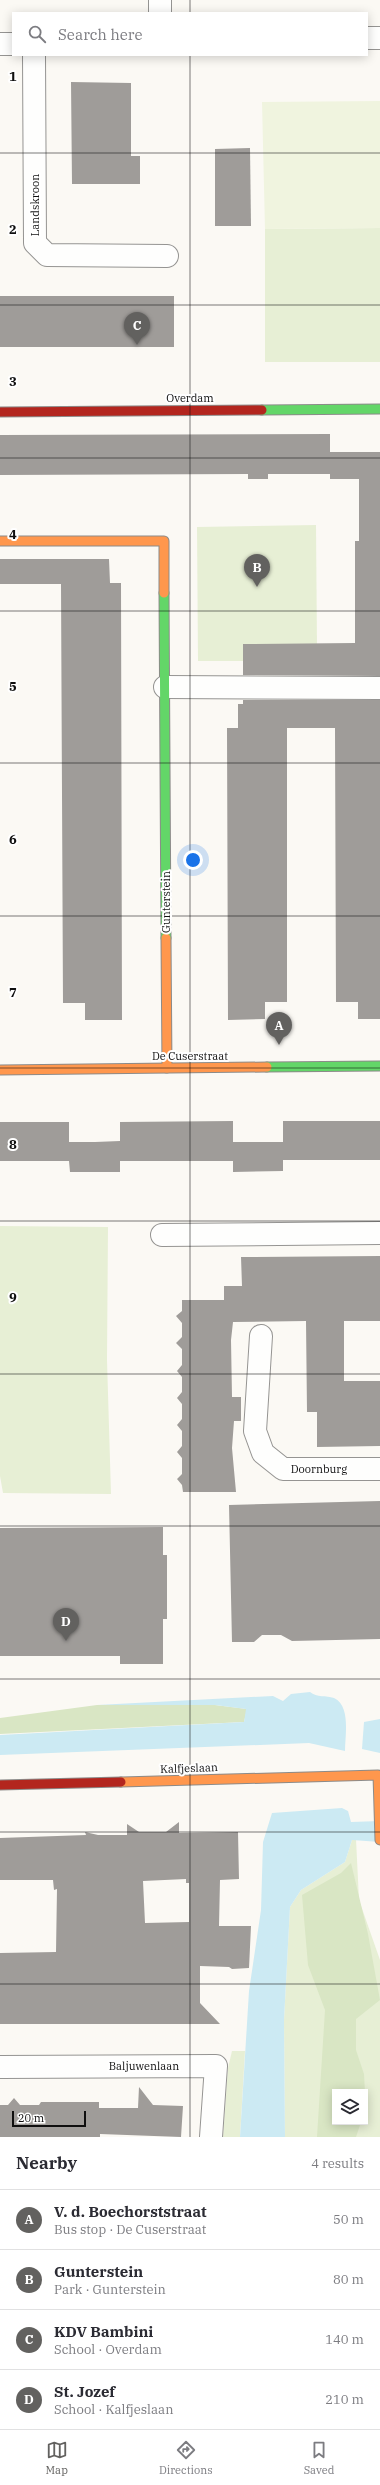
<!DOCTYPE html>
<meta charset="utf-8">
<style>
:root{--surface:#fff;--page:#f7f7f7;--text:#2b2b33;--muted:#7c7c81;--line:#e1e1e2;--accent:#62615f}
body{margin:0;font-family:"IBM Plex Serif",serif;background:var(--page);color:var(--text)}
.controls{position:absolute;right:12px;bottom:12px;display:grid;overflow:hidden;border-radius:0px;box-shadow:0 2px 10px #0003}
.controls button{width:36px;height:36px;display:grid;place-items:center;padding:0;border:0;border-bottom:1px solid var(--line);background:var(--surface);color:var(--text);font:20px sans-serif}
.scale{position:absolute;left:12px;bottom:10px;width:74px;box-sizing:border-box;padding-left:4px;border:2px solid #0f0f0f;border-top:0;font-size:11px;line-height:14px;white-space:nowrap;color:#0f0f0f;-webkit-text-stroke:3px #fff;paint-order:stroke}
.you{position:absolute;left:193px;top:860px;width:14px;height:14px;margin:-10px;border:3px solid #fff;border-radius:50%;background:#1a73e8;box-shadow:0 0 0 6px #1a73e833}
.badge{display:grid;place-items:center;width:26px;height:26px;border-radius:50%;background:var(--accent);color:#fff;font-size:13px;font-weight:700}
.pin{position:absolute;translate:-50% -33px;filter:drop-shadow(0 1px 2px #0008)}
.pin::after{content:'';position:absolute;top:21px;width:14px;height:12px;background:inherit;clip-path:polygon(0 0,100% 0,50% 100%)}
.list{margin:0;padding:0;list-style:none}
h2{display:flex;justify-content:space-between;align-items:center;height:52px;margin:0;padding:0 16px;font-size:17px}
h2 small{font-size:13px;font-weight:400;color:var(--muted)}
.list li{display:grid;grid-template-columns:26px 1fr auto;gap:12px;align-items:center;box-sizing:border-box;height:60px;padding:0 16px;border-top:1px solid var(--line)}
.list b{display:block;font-size:15px;white-space:nowrap}
.list p{margin:0;font-size:13px;white-space:nowrap;color:var(--muted)}
.list em{font-size:13px;font-style:normal;color:var(--muted)}
.icon{flex:none;width:22px;height:22px;fill:none;stroke:currentColor;stroke-width:2;stroke-linecap:round;stroke-linejoin:round}
.map{position:relative;flex:none;width:380px;height:2137px;overflow:hidden}
.search{position:absolute;background:var(--surface);box-shadow:0 2px 10px #0003;left:12px;right:12px;top:12px;height:44px;display:flex;align-items:center;gap:10px;box-sizing:border-box;padding:0 14px;border-radius:0px;color:var(--muted);font-size:15px}
.sheet{height:292px;background:var(--surface)}
nav{display:flex;justify-content:space-around;align-items:center;box-sizing:border-box;height:56px;border-top:1px solid var(--line);background:var(--surface);font-size:11px;color:var(--muted)}
nav a{display:grid;justify-items:center;gap:2px}
nav .on{color:var(--accent)}
.map>svg:first-child{display:block}
.green{fill:#e7efd5;fill-rule:evenodd}
.forest{fill:#d9e6c4}
.pitch{fill:#f0f4df}
.water{fill:#cceaf3}
.building{fill:#9f9c99;fill-rule:evenodd}
.lines{fill:none;stroke-linecap:round;stroke-linejoin:round}
.street-casing{stroke:#959492;stroke-width:24}
.fast-casing{stroke:#8c8b89;stroke-width:11}
.slow-casing{stroke:#8c8b89;stroke-width:11}
.jam-casing{stroke:#8c8b89;stroke-width:11}
.street{stroke:#fefefd;stroke-width:22}
.fast{stroke:#63d668;stroke-width:9}
.slow{stroke:#ff974d;stroke-width:9}
.jam{stroke:#b3261e;stroke-width:9}
.grid{fill:none;stroke:#0f0f0f;stroke-width:1;stroke-opacity:0.55}
.labels{text-anchor:middle;stroke-width:4;stroke-linejoin:round;paint-order:stroke}
.street-label{font-size:11px;fill:#0f0f0f;stroke:#fff}
.grid-label{font-size:13px;text-anchor:middle;font-weight:bold;fill:#0f0f0f;stroke:#fff;stroke-width:4;stroke-linejoin:round;paint-order:stroke}
</style>
<div class="map">
<svg width="380" height="2137" viewBox="0 0 380 2137">
<rect width="100%" height="100%" fill="#fbf9f4"/>
<g class="green">
<path d="M 380,228 L 380,362 L 265,362 L 265,229 Z"/>
<path d="M 316,525 L 317,647 L 247,661 L 198,661 L 197,527 Z"/>
<path d="M 0,1226 L 108,1227 L 107,1360 L 111,1494 L 3,1493 L 0,1476 Z"/>
<path d="M 356,1839 L 359,1900 L 380,1960 L 380,2137 L 285,2137 L 284,2020 L 290,1907 L 301,1890 L 345,1862 L 352,1840 ZM 335,2092 L 365,2092 L 365,2122 L 335,2122 Z"/>
<path d="M 232,2051 L 245,2051 L 240,2137 L 223,2137 L 228,2068 Z"/>
</g>
<g class="forest">
<path d="M 97,1705 L 215,1705 L 247,1709 L 244,1722 L 0,1734 L 0,1718 Z"/>
<path d="M 351,1863 L 368,1934 L 380,2000 L 356,2019 L 356,2050 L 364,2074 L 365,2092 L 335,2092 L 335,2122 L 361,2122 L 356,2137 L 317,2137 L 325,2010 L 308,1965 L 302,1895 L 341,1873 Z"/>
</g>
<path class="pitch" d="M 380,101 L 380,228 L 265,229 L 262,102 Z"/>
<g class="water">
<path d="M 310,1692 C 317,1698 326,1695 334,1698 C 351,1706 345,1736 345,1751 L 309,1743 L 0,1755 L 0,1735 L 244,1722 L 246,1709 L 215,1705 L 97,1705 L 273,1696 L 283,1701 L 291,1694 Z"/>
<path d="M 380,1719 L 380,1753 L 362,1749 L 364,1722 Z"/>
<path d="M 342,1808 L 348,1811 L 351,1822 L 380,1821 L 380,1842 L 352,1840 L 345,1862 L 301,1890 L 290,1907 L 284,2020 L 285,2137 L 240,2137 L 249,1991 L 261,1910 L 263,1842 L 272,1813 Z"/>
</g>
<g class="building">
<path d="M 71,82 L 131,83 L 131,156 L 140,156 L 140,184 L 72,184 Z"/>
<path d="M 250,148 L 251,226 L 215,226 L 215,149 Z"/>
<rect x="0" y="296" width="174" height="51"/>
<path d="M 330,434 L 330,452 L 380,452 L 380,676 L 243,675 L 243,644 L 355,643 L 355,541 L 359,541 L 359,479 L 330,479 L 330,474 L 268,474 L 268,479 L 248,479 L 248,474 L 0,475 L 0,435 Z"/>
<path d="M 0,559 L 109,559 L 110,583 L 121,583 L 122,1020 L 85,1020 L 85,1003 L 63,1003 L 61,584 L 0,584 Z"/>
<path d="M 243,700 L 380,700 L 380,1019 L 358,1019 L 358,1002 L 336,1002 L 335,728 L 287,728 L 287,1002 L 265,1002 L 265,1019 L 228,1020 L 227,728 L 238,728 L 238,704 L 243,704 Z"/>
<path d="M 233,1121 L 233,1142 L 283,1142 L 283,1171 L 233,1172 L 233,1161 L 120,1161 L 120,1172 L 70,1172 L 69,1161 L 0,1161 L 0,1122 L 69,1122 L 69,1142 L 95,1142 L 120,1141 L 120,1122 Z"/>
<rect x="283" y="1121" width="97" height="39"/>
<path d="M 380,1256 L 380,1321 L 344,1321 L 344,1381 L 380,1381 L 380,1446 L 317,1447 L 317,1412 L 307,1412 L 306,1321 L 233,1322 L 231,1340 L 232,1397 L 241,1397 L 241,1421 L 234,1421 L 232,1448 L 236,1492 L 183,1492 L 182,1485 L 177,1479 L 182,1474 L 182,1458 L 177,1452 L 182,1446 L 182,1431 L 177,1425 L 182,1419 L 182,1404 L 177,1398 L 182,1392 L 182,1377 L 177,1371 L 182,1365 L 182,1349 L 176,1343 L 182,1337 L 182,1323 L 176,1316 L 182,1311 L 182,1300 L 224,1300 L 224,1286 L 242,1286 L 241,1257 Z"/>
<path d="M 380,1501 L 380,1639 L 292,1641 L 281,1635 L 262,1635 L 254,1642 L 232,1642 L 229,1505 Z"/>
<path d="M 163,1527 L 163,1555 L 167,1555 L 167,1619 L 163,1619 L 163,1664 L 120,1664 L 120,1656 L 0,1656 L 0,1528 Z"/>
<path d="M 179,1822 L 179,1833 L 238,1832 L 239,1879 L 220,1880 L 219,1926 L 251,1926 L 249,1968 L 232,1969 L 229,1967 L 200,1966 L 200,2003 L 220,2024 L 0,2024 L 0,1953 L 56,1952 L 57,1889 L 54,1890 L 53,1880 L 0,1880 L 0,1838 L 86,1835 L 85,1832 L 98,1835 L 127,1835 L 127,1824 L 139,1832 L 166,1832 ZM 186,1879 L 186,1883 L 189,1883 L 189,1922 L 145,1923 L 143,1881 Z"/>
<path d="M 139,2087 L 153,2105 L 183,2106 L 181,2137 L 100,2134 L 100,2137 L 0,2137 L 0,2105 L 8,2105 L 14,2098 L 20,2105 L 39,2105 L 41,2102 L 99,2102 L 99,2108 L 138,2108 Z"/>
</g>
<g class="lines">
<defs>
<g id="street">
<path d="M 160,13 L 160,0"/>
<path d="M 367,38 L 380,38"/>
<path d="M 0,44 L 13,44"/>
<path d="M 34,55 L 35,243 L 47,255 L 167,256"/>
<path d="M 165,687 L 380,688"/>
<path d="M 162,1235 L 380,1233"/>
<path d="M 261,1336 L 255,1431 L 263,1453 L 283,1469 L 380,1469"/>
<path d="M 0,2067 L 216,2066 L 211,2137"/>
</g>
<g id="fast">
<path d="M 262,410 L 380,409"/>
<path d="M 164,593 L 166,938"/>
<path d="M 267,1067 L 380,1066"/>
</g>
<g id="slow">
<path d="M 0,541 L 164,541 L 164,593"/>
<path d="M 166,938 L 167,1068"/>
<path d="M 0,1070 L 267,1067"/>
<path d="M 121,1782 L 378,1775 L 380,1840"/>
</g>
<g id="jam">
<path d="M 0,412 L 262,410"/>
<path d="M 0,1785 L 121,1782"/>
</g>
</defs>
<use href="#street" class="street-casing"/>
<use href="#fast" class="fast-casing"/>
<use href="#slow" class="slow-casing"/>
<use href="#jam" class="jam-casing"/>
<use href="#street" class="street"/>
<use href="#fast" class="fast"/>
<use href="#slow" class="slow"/>
<use href="#jam" class="jam"/>
</g>
<path class="grid" d="M 190,0 L 190,13M 190,55 L 190,2137M 0,153 L 380,153M 0,305 L 380,305M 0,458 L 380,458M 0,611 L 380,611M 0,763 L 380,763M 0,916 L 380,916M 0,1068 L 380,1068M 0,1221 L 380,1221M 0,1374 L 380,1374M 0,1526 L 380,1526M 0,1679 L 380,1679M 0,1832 L 380,1832M 0,1984 L 380,1984"/>
<g class="labels">
<g class="street-label">
<text transform="translate(35 205) rotate(-90)" y="4">Landskroon</text>
<text x="190" y="402">Overdam</text>
<text transform="translate(166 902) rotate(-90)" y="4">Gunterstein</text>
<text x="190" y="1060">De Cuserstraat</text>
<text x="319" y="1473">Doornburg</text>
<text transform="translate(189 1768) rotate(-2)" y="4">Kalfjeslaan</text>
<text x="144" y="2070">Baljuwenlaan</text>
</g>
</g>
<g class="grid-label">
<text x="13" y="81">1</text>
<text x="13" y="234">2</text>
<text x="13" y="386">3</text>
<text x="13" y="539">4</text>
<text x="13" y="691">5</text>
<text x="13" y="844">6</text>
<text x="13" y="997">7</text>
<text x="13" y="1149">8</text>
<text x="13" y="1302">9</text>
</g>
</svg>
<div class="controls">
<button><svg class="icon" aria-label="layers" viewBox="0 0 24 24"><path d="M12 4l9 5-9 5-9-5zM3 14l9 5 9-5"/></svg></button>
</div>
<div class="scale">20 m</div>
<div class="you"></div>
<div class="pin badge" style="left:279px;top:1045px">A</div>
<div class="pin badge" style="left:257px;top:587px">B</div>
<div class="pin badge" style="left:137px;top:345px">C</div>
<div class="pin badge" style="left:66px;top:1641px">D</div>
<div class="search"><svg class="icon" aria-label="search" viewBox="0 0 24 24"><circle cx="10" cy="10" r="6"/><path d="M15 15l6 6"/></svg>Search here</div>
</div>
<section class="sheet">
<h2>Nearby<small>4 results</small></h2>
<ul class="list">
<li><span class="badge">A</span><div><b>V. d. Boechorststraat</b><p>Bus stop · De Cuserstraat</p></div><em>50 m</em></li>
<li><span class="badge">B</span><div><b>Gunterstein</b><p>Park · Gunterstein</p></div><em>80 m</em></li>
<li><span class="badge">C</span><div><b>KDV Bambini</b><p>School · Overdam</p></div><em>140 m</em></li>
<li><span class="badge">D</span><div><b>St. Jozef</b><p>School · Kalfjeslaan</p></div><em>210 m</em></li>
</ul>
</section>
<nav>
<a class="on"><svg class="icon" aria-label="map" viewBox="0 0 24 24"><path d="M3 6l6-2 6 2 6-2v14l-6 2-6-2-6 2zM9 4v14M15 6v14"/></svg>Map</a>
<a><svg class="icon" aria-label="directions" viewBox="0 0 24 24"><path d="M12 3l9 9-9 9-9-9zM9 14v-3h6M13 9l2 2-2 2"/></svg>Directions</a>
<a><svg class="icon" aria-label="saved" viewBox="0 0 24 24"><path d="M7 4h10v16l-5-4-5 4z"/></svg>Saved</a>
</nav>
